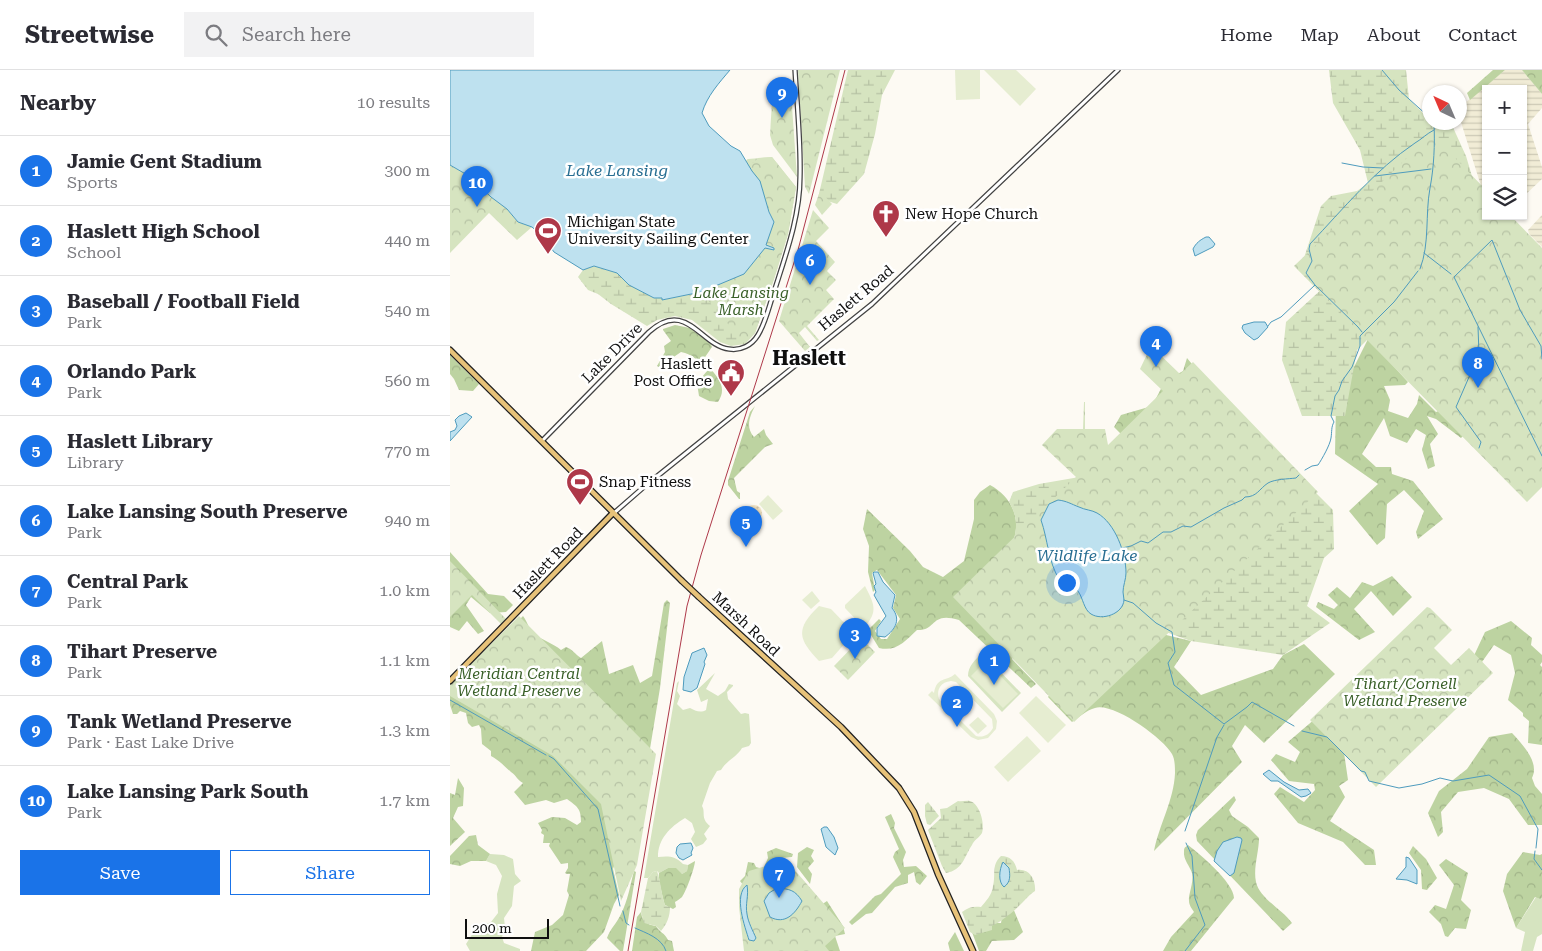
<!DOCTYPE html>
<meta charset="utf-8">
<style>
:root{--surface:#fff;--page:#f2f2f3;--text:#2b2b33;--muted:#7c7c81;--line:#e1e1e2;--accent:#1a73e8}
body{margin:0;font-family:"Roboto Serif",serif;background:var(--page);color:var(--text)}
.controls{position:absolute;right:15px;top:15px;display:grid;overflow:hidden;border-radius:0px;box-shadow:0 1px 4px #0004}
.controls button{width:45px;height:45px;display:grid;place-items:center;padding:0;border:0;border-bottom:1px solid var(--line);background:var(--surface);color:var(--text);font:25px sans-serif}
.compass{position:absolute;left:972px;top:15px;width:45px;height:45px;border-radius:50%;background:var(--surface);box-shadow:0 1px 4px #0004;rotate:316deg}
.scale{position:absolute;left:15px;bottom:12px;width:84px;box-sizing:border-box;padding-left:5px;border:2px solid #0f0f0f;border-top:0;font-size:14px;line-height:18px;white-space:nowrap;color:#0f0f0f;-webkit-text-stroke:4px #fff;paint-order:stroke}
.you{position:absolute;left:616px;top:512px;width:18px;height:18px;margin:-12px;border:4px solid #fff;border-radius:50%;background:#1a73e8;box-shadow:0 0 0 8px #1a73e833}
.badge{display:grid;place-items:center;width:32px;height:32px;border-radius:50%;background:var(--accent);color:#fff;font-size:16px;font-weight:700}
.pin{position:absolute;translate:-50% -41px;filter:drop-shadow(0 1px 2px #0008)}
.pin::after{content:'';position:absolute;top:26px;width:18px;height:15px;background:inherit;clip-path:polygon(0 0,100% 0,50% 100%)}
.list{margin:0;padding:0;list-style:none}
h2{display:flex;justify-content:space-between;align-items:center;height:65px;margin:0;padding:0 20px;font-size:21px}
h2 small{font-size:16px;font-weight:400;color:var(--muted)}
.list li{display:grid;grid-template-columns:32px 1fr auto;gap:15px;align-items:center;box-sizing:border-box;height:70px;padding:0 20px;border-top:1px solid var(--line)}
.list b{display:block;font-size:19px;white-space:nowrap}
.list p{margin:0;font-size:16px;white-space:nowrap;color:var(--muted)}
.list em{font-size:16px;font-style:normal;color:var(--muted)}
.actions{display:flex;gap:10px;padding:15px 20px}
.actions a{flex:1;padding:11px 0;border:1px solid var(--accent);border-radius:0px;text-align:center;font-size:18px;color:var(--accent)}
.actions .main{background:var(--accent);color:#fff}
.icon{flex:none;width:28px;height:28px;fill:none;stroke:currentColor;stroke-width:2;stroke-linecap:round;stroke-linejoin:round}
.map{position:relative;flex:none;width:1092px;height:881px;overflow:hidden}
header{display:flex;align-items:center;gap:30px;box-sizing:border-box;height:70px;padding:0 25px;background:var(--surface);border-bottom:1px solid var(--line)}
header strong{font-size:24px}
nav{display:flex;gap:28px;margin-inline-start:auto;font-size:18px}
.search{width:350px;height:45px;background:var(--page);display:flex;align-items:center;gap:12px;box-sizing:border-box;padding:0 18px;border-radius:0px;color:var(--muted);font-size:19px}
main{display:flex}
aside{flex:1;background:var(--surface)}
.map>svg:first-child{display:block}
.farmland{fill:url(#farmland-rules)}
.grass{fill:#d6e4c0}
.forest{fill:url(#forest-crowns)}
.wetland{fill:url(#wetland-marsh)}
.sand{fill:url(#sand-dots)}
.park{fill:url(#park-crowns)}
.pitch{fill:#e6edd1;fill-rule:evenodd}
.water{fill:#bee1ef;stroke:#4e9bbd}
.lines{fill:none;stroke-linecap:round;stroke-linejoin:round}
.stream{stroke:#4e9bbd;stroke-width:1}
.minor-casing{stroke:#424242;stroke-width:5.5}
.major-casing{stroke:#202020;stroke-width:7}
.minor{stroke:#fff;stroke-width:3}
.major{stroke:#e7c279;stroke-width:4.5}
.rail{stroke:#ae3849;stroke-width:1}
.major-bridge-casing{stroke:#202020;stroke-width:7;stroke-linecap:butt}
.major-bridge{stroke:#e7c279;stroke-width:4.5}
.labels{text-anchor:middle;stroke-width:5;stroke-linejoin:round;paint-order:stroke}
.poi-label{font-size:15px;fill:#0f0f0f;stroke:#fff;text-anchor:start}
.park-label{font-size:15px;font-style:italic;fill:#385f27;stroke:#fff}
.street-label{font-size:15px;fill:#0f0f0f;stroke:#fff}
.water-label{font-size:16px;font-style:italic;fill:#286e92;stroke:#fff}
.district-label{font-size:20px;font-weight:bold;fill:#0f0f0f;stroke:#fff}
</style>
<header>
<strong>Streetwise</strong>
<div class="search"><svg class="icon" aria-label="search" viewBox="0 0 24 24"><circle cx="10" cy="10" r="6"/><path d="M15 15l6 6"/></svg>Search here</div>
<nav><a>Home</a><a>Map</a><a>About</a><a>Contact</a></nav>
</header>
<main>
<aside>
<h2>Nearby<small>10 results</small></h2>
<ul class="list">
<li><span class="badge">1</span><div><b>Jamie Gent Stadium</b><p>Sports</p></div><em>300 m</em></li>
<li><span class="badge">2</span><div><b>Haslett High School</b><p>School</p></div><em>440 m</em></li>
<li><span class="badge">3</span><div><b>Baseball / Football Field</b><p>Park</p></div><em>540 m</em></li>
<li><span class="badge">4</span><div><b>Orlando Park</b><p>Park</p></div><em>560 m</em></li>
<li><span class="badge">5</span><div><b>Haslett Library</b><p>Library</p></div><em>770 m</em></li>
<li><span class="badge">6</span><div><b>Lake Lansing South Preserve</b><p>Park</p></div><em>940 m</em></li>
<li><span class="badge">7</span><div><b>Central Park</b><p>Park</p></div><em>1.0 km</em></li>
<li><span class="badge">8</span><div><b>Tihart Preserve</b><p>Park</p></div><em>1.1 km</em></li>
<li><span class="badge">9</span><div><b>Tank Wetland Preserve</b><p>Park · East Lake Drive</p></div><em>1.3 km</em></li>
<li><span class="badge">10</span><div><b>Lake Lansing Park South</b><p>Park</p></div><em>1.7 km</em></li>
</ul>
<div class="actions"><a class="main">Save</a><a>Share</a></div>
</aside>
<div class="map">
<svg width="1092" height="881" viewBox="0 0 1092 881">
<defs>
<pattern id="farmland-rules" width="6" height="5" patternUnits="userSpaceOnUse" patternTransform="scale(1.25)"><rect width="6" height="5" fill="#f1ecd6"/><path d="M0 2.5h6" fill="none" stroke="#cdc9b6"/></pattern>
<pattern id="forest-crowns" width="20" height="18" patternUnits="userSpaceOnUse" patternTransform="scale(1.25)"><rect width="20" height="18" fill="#bdd3a1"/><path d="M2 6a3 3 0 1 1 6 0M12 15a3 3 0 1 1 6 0" fill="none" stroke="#a1b489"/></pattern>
<pattern id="wetland-marsh" width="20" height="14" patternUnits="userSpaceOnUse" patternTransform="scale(1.25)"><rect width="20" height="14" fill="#d6e4c0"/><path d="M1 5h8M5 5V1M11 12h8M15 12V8" fill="none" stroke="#b6c2a4"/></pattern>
<pattern id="sand-dots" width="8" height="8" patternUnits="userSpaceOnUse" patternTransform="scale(1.25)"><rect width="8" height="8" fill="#f3e5c5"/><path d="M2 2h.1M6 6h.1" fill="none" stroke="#cfc3a8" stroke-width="1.8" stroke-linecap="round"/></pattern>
<pattern id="park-crowns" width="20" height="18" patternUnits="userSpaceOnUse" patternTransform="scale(1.25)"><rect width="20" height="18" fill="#d6e4c0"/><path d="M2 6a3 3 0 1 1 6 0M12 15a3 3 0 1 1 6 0" fill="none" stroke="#b6c2a4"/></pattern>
</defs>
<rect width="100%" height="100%" fill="#fdfaf3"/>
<g class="farmland">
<path d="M 1055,0 L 1072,0 L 1092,24 L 1092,38 L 1078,54 L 1092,97 L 1092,109 L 1073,127 L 1073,19 L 1036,19 L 1036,132 L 1010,49 L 1009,38 Z"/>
<path d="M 1092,145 L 1092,177 L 1079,164 L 1078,160 Z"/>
</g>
<g class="grass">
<path d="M 532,583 L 571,623 L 552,642 L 518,606 C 518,596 525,590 532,583 Z"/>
<path d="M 265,603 L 256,619 L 268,626 L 275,621 L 279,614 L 283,615 L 283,616 L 277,622 L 278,629 L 291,644 L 295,643 L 299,644 L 301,673 L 299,676 L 292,678 C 287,687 277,690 271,700 L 267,701 L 260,713 L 252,736 C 256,742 250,748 260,756 L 254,764 L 257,769 L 253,774 L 246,777 L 241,769 L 245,762 L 242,753 L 235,748 C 220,757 208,769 208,787 C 219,786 225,786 233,794 L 238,795 L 237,801 L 232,804 L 218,798 L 209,803 L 207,801 L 203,802 L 198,808 L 194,808 L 227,613 L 229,611 L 227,621 L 230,626 L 227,634 L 233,640 L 240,638 C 245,641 251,643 256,640 L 258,629 L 251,632 L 247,620 Z"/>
<path d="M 40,784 L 54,785 L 63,789 L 65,804 L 71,811 L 64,816 L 62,836 L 54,848 L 55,857 L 52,867 L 54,873 L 70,879 L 70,881 L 20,881 L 16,874 L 23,863 L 31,865 L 34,855 L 41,852 L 48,843 L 47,824 L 52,806 L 46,795 L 36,791 Z"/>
<path d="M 1086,827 L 1090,829 L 1092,828 L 1092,864 L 1087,867 L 1083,881 L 1071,881 L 1075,862 L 1066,858 Z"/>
</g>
<g class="forest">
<path d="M 1043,0 L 1055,0 L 1020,30 L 1017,23 Z"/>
<path d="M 1072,0 L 1092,0 L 1092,24 Z"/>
<path d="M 926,253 L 926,277 L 958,312 L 955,315 L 934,316 L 940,330 L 938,341 L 958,348 L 967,334 L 969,325 L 986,342 L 993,339 L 1016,363 L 1011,368 L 986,349 L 977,346 L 988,364 L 980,374 L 985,396 L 978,399 L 972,380 L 976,365 L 966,359 L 957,373 L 940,366 L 934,348 L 912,384 L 926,397 L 941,397 L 942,404 L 963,411 L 993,449 L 968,469 L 966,462 L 974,441 L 954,420 L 937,434 L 935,468 L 927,475 L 899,441 L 928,414 L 885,384 L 886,333 Z"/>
<path d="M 225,255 L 240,258 L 261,274 L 262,277 L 253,290 C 263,303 280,315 268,332 L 259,331 L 249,326 L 247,313 L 257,301 C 251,292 242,284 231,282 L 209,297 L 207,296 L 215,282 L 214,276 L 221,271 L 213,260 L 213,259 Z"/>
<path d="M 0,285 L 29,314 L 23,321 L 9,320 L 4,309 L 0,304 Z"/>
<path d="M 737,288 L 746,299 L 677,370 L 664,357 L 671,345 L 702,336 L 715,311 L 733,301 Z"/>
<path d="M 305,336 C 300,346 295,357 304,367 L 314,359 L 316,365 L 323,374 L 315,377 L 284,408 L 287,421 L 290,423 L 290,429 L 289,429 L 278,415 L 278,411 L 300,342 Z"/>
<path d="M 540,415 C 560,426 571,446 564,469 L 712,564 L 741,571 L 724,597 L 751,625 L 823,599 L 833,585 L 854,574 L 885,604 L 814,673 L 795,655 L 782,676 L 792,692 L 704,781 C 709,755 724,730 725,703 C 725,698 725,689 722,684 C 713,668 663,632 645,638 C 637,640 629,647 622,652 L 598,627 L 605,617 L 568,574 L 562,589 L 586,614 L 581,618 L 509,550 C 480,541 487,561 467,560 C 455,571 447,582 429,578 L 418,560 L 429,549 L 431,551 L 425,561 L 431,569 L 437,569 L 450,549 L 443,538 L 446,525 L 427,500 L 422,503 L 425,520 L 423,522 L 418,502 L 419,476 L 413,459 L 417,439 L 460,481 L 473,497 L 493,507 L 514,491 L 524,449 L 524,430 L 530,422 Z"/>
<path d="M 0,482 L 38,524 L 54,526 L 63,535 L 56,542 L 40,543 L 21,527 L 16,535 L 34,561 L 28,564 L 17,551 L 9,561 L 0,557 Z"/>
<path d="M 942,506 L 962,527 L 943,546 L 921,521 L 904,539 L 925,562 L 909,570 L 866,537 L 868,532 L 884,539 L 888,535 L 878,525 L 887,517 L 900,528 L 912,512 L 923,516 Z"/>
<path d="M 217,530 L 220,533 L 210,618 L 197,697 L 163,799 L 169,825 L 164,834 L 154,862 L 136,881 L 81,881 L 85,862 L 102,855 L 113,845 L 119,825 L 117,821 L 120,804 L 117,804 L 115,803 L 118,798 L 118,793 L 111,794 L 99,776 L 100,773 L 93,773 L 94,765 L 91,763 L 92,760 L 88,753 L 102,747 L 115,748 L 127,755 L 131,752 C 131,739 128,737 117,729 L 104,733 L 96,730 L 75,735 L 64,722 L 73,713 C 67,710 67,706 61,702 C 55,697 49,690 41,686 L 41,681 L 32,674 L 31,659 L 29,655 L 22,657 L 18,653 L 16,643 L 10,641 L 7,644 L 3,644 L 0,635 L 0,620 L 73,546 C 77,551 79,559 83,563 C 91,570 103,573 111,580 L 116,577 C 122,579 125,584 131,588 L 152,571 L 159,604 L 183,595 L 190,613 L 202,606 L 214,533 Z"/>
<path d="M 1061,551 L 1082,568 L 1081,575 L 1092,585 L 1092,592 L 1090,595 L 1092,597 L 1092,675 L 1078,673 L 1079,651 L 1073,646 L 1073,643 L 1058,630 L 1065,603 L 1061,585 L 1044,575 L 1027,599 L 1021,592 L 1035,562 Z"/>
<path d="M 873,642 L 891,662 L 898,710 L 889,716 L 895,727 L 880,751 L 924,780 L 926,795 L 915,795 L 893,772 L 848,753 L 824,724 L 830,717 L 854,732 L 865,720 L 864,714 L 839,711 L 821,690 L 826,684 L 845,692 L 850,682 L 838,672 Z"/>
<path d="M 1062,663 C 1072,674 1090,692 1082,708 L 1085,716 L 1092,724 L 1092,755 L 1078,755 L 1059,729 L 1034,718 L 1008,722 L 991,742 L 993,762 L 988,767 L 978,743 L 989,721 L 1017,699 L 1039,667 Z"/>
<path d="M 8,708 L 14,718 L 13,736 L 8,737 L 3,748 L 15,762 L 0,776 L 0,723 L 5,725 Z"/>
<path d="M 784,726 L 786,730 L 779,740 L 782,746 L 798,757 L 809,768 C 809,782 803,798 806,812 C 810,829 832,839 842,853 L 833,861 L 747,771 L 746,765 L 748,760 Z"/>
<path d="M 441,744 L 445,753 L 444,758 L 456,782 L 453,790 L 454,797 L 466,796 L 477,806 L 470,815 L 466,812 L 464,802 L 458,805 L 458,813 L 445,817 L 422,843 L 416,844 L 402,855 L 399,852 L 425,826 L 431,824 L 451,804 L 443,787 L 445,782 L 449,779 L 435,747 Z"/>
<path d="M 26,765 L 28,775 L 40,784 L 36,791 L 21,791 L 10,796 L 0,794 L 0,786 L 19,766 Z"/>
<path d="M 738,775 C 750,784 784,813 784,828 L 741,881 L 713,881 L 721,867 L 744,842 C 742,839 739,835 739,831 C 738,824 744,814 742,803 C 740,796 733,790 734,781 C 734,777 736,777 738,775 Z"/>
<path d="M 963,776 L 976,789 L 987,808 L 977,820 L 972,819 L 971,800 L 959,783 Z"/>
<path d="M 357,777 L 364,780 L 361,786 L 364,791 L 358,798 L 362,804 L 360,814 L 347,797 L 348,783 Z"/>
<path d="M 326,778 L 343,784 L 342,787 L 331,788 L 321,801 L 294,816 L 290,811 L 295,806 L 298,792 L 304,793 L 306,797 L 313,799 L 318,788 L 317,782 Z"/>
<path d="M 1073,782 L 1090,785 L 1092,784 L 1092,828 L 1090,829 L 1085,827 L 1066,858 L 1053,821 L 1057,804 Z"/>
<path d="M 996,789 L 1018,803 L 1011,830 L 1021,840 L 1016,859 L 1005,858 L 998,867 L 995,866 L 991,854 L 979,842 L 985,835 L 996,839 L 1004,815 L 989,795 Z"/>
<path d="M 245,791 C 245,797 236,822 232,827 C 231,828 227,831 225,832 L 226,837 L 223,839 L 215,835 C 213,829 208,808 209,803 L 218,798 L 226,798 L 232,804 L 237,801 L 238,795 Z"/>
<path d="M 184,801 L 186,802 L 173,881 L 170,881 L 157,868 C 160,859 167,853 171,844 C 178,830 180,816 184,801 Z"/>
<path d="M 576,821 L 578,826 L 573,825 L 563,838 L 573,862 L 564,870 L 542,871 L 536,881 L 529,881 L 516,846 L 546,853 L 551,853 L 552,847 Z"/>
<path d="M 377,831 L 393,856 L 395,864 L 385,866 L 390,881 L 355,881 L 371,835 Z"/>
<path d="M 191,842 C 193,853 196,854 206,856 C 209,862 215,863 218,870 L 222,871 L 224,881 L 182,881 L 187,847 Z"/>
<path d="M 505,862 L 514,881 L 500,881 L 498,873 Z"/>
</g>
<g class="wetland">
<path d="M 398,0 L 445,0 L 432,25 L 425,64 L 414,104 L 387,134 L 368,128 Z"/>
<path d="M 879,0 L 956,0 L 959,29 L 979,49 L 979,52 L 1001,53 L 1016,86 L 1029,130 L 951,236 L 907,280 L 895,346 L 852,346 L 832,290 L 836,252 L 875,216 L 854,188 L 871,136 L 881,126 L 907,121 L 918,113 L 910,80 L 883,33 Z"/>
<path d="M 322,87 L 346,117 L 338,164 L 324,209 L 305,263 L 295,274 L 281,276 L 270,272 L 242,250 L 225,246 L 207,250 L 197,256 L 161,234 L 148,224 L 138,220 L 128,207 L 133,200 L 144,196 L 167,203 L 177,213 L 204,228 L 212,228 L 213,230 L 251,222 L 294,204 L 324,152 L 296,91 L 298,89 Z"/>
<path d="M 641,405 L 850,407 L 883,440 L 884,479 L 874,488 L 857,536 L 880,553 L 833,585 L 741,571 L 677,548 L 564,468 C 568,455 566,444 559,432 L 563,422 L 589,414 Z"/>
<path d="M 508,731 C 512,732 516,730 520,731 C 530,734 535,754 532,763 C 529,768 524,770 522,775 C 514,787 513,800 496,803 L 492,796 L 478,760 L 491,748 L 490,739 L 497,738 Z"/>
<path d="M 478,732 L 489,746 L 480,755 L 477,754 L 475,746 L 475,735 Z"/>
<path d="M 551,786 C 560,786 565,791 567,800 C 579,798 586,809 585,821 C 579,825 576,829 571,834 C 563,842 552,851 542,856 L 542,860 L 525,865 L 520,862 L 512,842 C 518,837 524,836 531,837 C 536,831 542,825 543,816 C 546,805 541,795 551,786 Z"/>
<path d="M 207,801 C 211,812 211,824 215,835 L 220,837 C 220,846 217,854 211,861 L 206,856 L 194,853 L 191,842 L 198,808 L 203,802 Z"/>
</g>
<circle class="sand" cx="304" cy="443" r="8"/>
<g class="park">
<path d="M 348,0 L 390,0 L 359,124 L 355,117 Z"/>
<path d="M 341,22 L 347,107 L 323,75 L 320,65 L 322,31 L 327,25 Z"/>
<path d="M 982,64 L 1036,120 L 1036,146 L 1061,146 L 1092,178 L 1092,417 L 1077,432 L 844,196 Z"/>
<path d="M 322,87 L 346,117 L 338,164 L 324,209 L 305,263 L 295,274 L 251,222 L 294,204 L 315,178 L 324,180 L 324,178 L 316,176 L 324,152 C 318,141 315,118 310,111 C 305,104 300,99 296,91 L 298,89 L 303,93 L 308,88 Z"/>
<path d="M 0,95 L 19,106 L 41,127 L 57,139 L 68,152 L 82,157 L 67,170 L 39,143 L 0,183 Z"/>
<path d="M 370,121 L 382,134 L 372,145 L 365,135 Z"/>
<path d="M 363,140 L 379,158 L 366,171 L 385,192 L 377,201 L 386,210 L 376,220 L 384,229 L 357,256 L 369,270 L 367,271 L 355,257 L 349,263 L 360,277 L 355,281 L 329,251 Z"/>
<path d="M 701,276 L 730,304 L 743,292 L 868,422 L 624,652 L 503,527 L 626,407 L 592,375 L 607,359 L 633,359 L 634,332 L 635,332 L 635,359 L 655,359 L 658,375 L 713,321 L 690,299 Z"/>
<path d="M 0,491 L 56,549 L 51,554 L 22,525 L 0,547 Z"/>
<path d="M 977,537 L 980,538 L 1002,560 L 984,578 L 1001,595 L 1019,578 L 1043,603 L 926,717 L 860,650 Z"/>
<path d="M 69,546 L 206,684 L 187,795 L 171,831 L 151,734 L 103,686 L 0,626 L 0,615 Z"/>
<path d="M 411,568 L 425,582 L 398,610 L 384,596 Z"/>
<path d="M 336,790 L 395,858 L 375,876 L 379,881 L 294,881 L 289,837 L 289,819 L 299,801 Z"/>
</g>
<g class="pitch">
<path d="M 505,0 L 530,0 L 530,29 L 506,30 Z"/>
<path d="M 534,0 L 566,0 L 586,19 L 570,36 Z"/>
<path d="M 318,425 L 333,441 L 323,450 L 309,434 Z"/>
<path d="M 415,516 C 424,534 429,541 414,558 L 395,538 L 395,535 Z"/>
<path d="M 362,521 L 370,531 L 361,539 L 352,530 Z"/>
<path d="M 369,536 L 381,539 L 404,563 L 382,588 L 369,591 C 348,569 345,559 369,536 Z"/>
<path d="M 536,591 L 568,624 L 553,638 L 521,606 Z"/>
<path d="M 505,604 L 544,644 L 547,651 L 546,659 L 538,668 L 528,670 L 521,667 L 478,625 L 482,621 L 484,623 C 487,606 496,612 505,604 ZM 501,611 L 506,612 L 542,649 L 543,658 C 539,665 533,668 526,666 L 489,629 C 486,619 491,612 501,611 Z"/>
<path d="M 586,626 L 616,655 L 598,673 L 569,643 Z"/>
<path d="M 528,647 L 537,656 L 528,664 L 519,655 Z"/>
<path d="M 577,666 L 591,681 L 558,712 L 544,697 Z"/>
</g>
<g class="water">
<path d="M 0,0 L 280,0 C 269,13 257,26 252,43 L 259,56 L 281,76 L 290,81 L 302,101 L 310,111 L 319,142 L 324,152 L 316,175 L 324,178 L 324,180 L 315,178 L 294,204 L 251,222 L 212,230 L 212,228 L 204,228 L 179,215 L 167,203 L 144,196 L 133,200 L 104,182 L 99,175 L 100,173 L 82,157 L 68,152 L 57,139 L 41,127 L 19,106 L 0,95 Z"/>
<path d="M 756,167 L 759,167 L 765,174 L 763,177 L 745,186 L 743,179 C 746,173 750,170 756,167 Z"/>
<path d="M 804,252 L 815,252 L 818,257 L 808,268 L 804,270 L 795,263 L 792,258 L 793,255 Z"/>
<path d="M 16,343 L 22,347 L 0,371 L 0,362 L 5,360 L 7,356 L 5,350 L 9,346 Z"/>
<path d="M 608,430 C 617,431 621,434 629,437 C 635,440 642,440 647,443 C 665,453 676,483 676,503 C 676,509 673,516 673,522 C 673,525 674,527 674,530 C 673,544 652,551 641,544 C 634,540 633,528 628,521 C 624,515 613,515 609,509 C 598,491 598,470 591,450 L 599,434 Z"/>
<path d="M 424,502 L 428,502 L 433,512 L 445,525 L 442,538 C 451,549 446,559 435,567 L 427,566 L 427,558 L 436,546 L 424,525 L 426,522 L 424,516 L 426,514 L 423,503 Z"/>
<path d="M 254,578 L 257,585 L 254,592 L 255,594 L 247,618 L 241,622 L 233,620 L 234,607 L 242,583 Z"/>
<path d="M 819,700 L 834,712 L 849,720 L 858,719 L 861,723 L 856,726 L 851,727 L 828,711 L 821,711 L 813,704 Z"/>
<path d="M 374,757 L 377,757 L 384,767 L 388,778 L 385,785 L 376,777 L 371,759 Z"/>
<path d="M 787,767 L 791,768 L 792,770 L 784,803 L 780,806 L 764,791 L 767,781 L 773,772 Z"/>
<path d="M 241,773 L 243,778 L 241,783 L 242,785 L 233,790 L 229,788 L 226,783 L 227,777 L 230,774 Z"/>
<path d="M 956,787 L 959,788 L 967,800 L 967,814 L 957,810 L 946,809 L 956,797 Z"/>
<path d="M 553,792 L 559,798 C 560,805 561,812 554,817 C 548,812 549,800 553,792 Z"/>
<path d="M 297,815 C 299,826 295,834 297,844 C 298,852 303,861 306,868 L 304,871 L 299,870 C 295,857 283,825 297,815 Z"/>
<path d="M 327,818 C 340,819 345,820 352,831 C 345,844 335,855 320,847 L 314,831 L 319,823 Z"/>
</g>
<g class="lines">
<g class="stream">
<path d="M 932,0 L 949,20 L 979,47"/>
<path d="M 892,93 L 913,97 L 933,98"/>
<path d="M 925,106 L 981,99"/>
<path d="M 974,183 L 1001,204"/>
<path d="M 970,199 C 980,173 975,145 980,118 C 984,97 985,75 984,52"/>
<path d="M 865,215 L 856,203 L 862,191 L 859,179 L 860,174 C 893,139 925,100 965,73 C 972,69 976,64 984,60"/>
<path d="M 818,256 L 821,252 L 831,247 L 865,215 L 908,257 L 912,262"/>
<path d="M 1028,257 L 1029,284 L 1006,337 L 1031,372 L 1029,378"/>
<path d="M 1092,289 L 1091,276 L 1070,240 L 1042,170 L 1004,207 L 1092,386"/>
<path d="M 855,400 L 862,396 L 868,395 C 872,389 880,375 881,368 C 882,362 881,357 884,352 L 881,346 L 885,326 L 889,320 L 892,311 L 902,297 L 910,276 L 910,266 L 944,232 L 968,201"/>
<path d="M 672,478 L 681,476 L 691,471 L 698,473 L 713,462 L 721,462 L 733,456 L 741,457 L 774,438 L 792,430 L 795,427 C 807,427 809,419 818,413 C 825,409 838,409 846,408 L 849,405"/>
<path d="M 674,530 L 683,533 L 706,553 L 722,562 L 725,582 L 718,593 L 724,615 L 774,654 L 797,637 L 802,632 L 844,656"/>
<path d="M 0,630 L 96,685"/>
<path d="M 852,661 L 877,667 L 911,701 L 915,702 L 919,711 L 949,718 L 972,714 L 990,708 L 1003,711 L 1039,705 L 1070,726 L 1088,759 L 1086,778"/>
<path d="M 99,686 L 104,689 L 148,739 L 170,836"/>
<path d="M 735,761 L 767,667 L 774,655"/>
<path d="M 1085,781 L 1084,789 L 1092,800"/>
<path d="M 173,841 L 176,853 L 179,855"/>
<path d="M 185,858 C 196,863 212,868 216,881"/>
<path d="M 735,881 L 755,855 L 745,828 L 742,786 L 736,773"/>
</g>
<defs>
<g id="minor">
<path d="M 92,371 L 199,262 C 236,228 251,276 279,279 C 291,281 302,275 308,265 C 316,252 319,236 324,222 C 336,184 350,146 350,107 C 351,71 347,35 345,0"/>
<path d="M 164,443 L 195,416 L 422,234 L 668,0"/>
</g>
<g id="major">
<path d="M 0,280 L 231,510"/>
<path d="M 249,527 L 391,657 L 449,718 L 464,742 L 488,804 L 523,881"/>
<path d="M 0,611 L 163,443"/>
</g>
</defs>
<use href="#minor" class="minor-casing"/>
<use href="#major" class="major-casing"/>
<use href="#minor" class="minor"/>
<use href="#major" class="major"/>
<path class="rail" d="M 178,881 L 237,536 L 251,485 L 348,180 L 395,0"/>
<defs>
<path id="major-bridge" d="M 231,510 L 249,527"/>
</defs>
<use href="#major-bridge" class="major-bridge-casing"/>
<use href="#major-bridge" class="major-bridge"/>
</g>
<defs>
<symbol id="church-pin" viewBox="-11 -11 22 30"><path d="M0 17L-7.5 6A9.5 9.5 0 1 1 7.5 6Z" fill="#ae3849" stroke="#fff"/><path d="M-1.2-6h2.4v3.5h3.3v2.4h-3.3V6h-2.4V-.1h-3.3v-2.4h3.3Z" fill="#fff"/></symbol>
<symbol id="stadium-pin" viewBox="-11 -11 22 30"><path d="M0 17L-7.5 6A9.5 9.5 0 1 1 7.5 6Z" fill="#ae3849" stroke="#fff"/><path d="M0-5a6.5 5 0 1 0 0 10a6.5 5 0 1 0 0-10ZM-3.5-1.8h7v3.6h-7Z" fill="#fff"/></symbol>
<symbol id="civic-pin" viewBox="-11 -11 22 30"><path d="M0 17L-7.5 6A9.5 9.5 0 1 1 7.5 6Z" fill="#ae3849" stroke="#fff"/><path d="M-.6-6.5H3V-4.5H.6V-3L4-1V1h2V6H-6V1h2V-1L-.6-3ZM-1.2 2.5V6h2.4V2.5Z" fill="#fff"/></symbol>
</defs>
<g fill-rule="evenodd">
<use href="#church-pin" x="420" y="128" width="32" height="43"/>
<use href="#stadium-pin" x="82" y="145" width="32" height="43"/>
<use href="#civic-pin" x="265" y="287" width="32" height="43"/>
<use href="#stadium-pin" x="114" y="396" width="32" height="43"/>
</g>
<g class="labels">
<g class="poi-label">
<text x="455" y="149">New Hope Church</text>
<text x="117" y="157">Michigan State<tspan x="117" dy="17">University Sailing Center</tspan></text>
<text x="262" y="299" text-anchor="end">Haslett<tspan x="262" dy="17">Post Office</tspan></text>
<text x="149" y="417">Snap Fitness</text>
</g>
<g class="park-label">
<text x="291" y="228">Lake Lansing<tspan x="291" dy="17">Marsh</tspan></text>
<text x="69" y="609">Meridian Central<tspan x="69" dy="17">Wetland Preserve</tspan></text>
<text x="955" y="619">Tihart/Cornell<tspan x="955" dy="17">Wetland Preserve</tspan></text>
</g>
<g class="street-label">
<text transform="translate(406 228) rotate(-40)" y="5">Haslett Road</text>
<text transform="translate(162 283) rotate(-45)" y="5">Lake Drive</text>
<text transform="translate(98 493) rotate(-46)" y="5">Haslett Road</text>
<text transform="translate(296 554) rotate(43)" y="5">Marsh Road</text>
</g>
<g class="water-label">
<text x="167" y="106">Lake Lansing</text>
<text x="637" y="491">Wildlife Lake</text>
</g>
<g class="district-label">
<text x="359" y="295">Haslett</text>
</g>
</g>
</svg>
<div class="controls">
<button>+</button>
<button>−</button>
<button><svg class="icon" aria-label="layers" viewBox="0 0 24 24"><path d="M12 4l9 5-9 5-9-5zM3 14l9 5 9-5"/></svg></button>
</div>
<svg class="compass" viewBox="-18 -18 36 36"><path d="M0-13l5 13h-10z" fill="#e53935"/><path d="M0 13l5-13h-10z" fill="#7c7c81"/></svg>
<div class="scale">200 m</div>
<div class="you"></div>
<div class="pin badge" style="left:544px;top:615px">1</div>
<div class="pin badge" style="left:507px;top:657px">2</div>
<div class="pin badge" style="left:405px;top:589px">3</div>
<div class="pin badge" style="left:706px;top:297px">4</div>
<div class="pin badge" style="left:296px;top:477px">5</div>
<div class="pin badge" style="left:360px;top:215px">6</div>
<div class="pin badge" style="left:329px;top:828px">7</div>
<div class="pin badge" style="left:1028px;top:318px">8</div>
<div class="pin badge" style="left:332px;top:48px">9</div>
<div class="pin badge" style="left:27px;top:137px">10</div>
</div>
</main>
